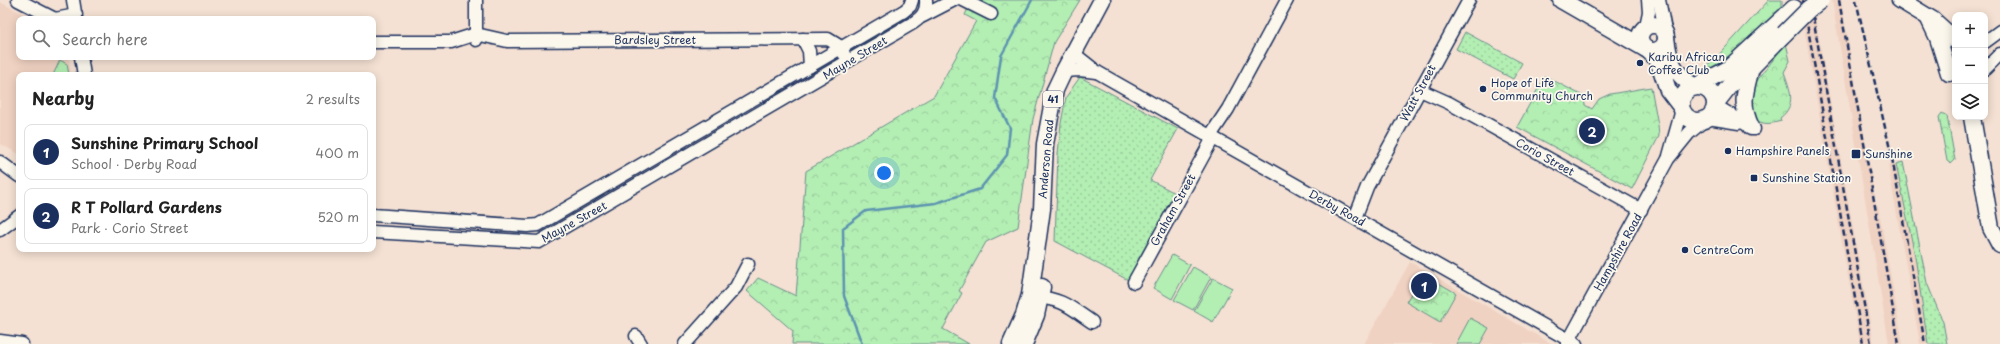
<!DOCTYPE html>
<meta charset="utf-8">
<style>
:root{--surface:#fff;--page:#f2f2f2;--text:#222;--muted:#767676;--line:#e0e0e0;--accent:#1b2f5e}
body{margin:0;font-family:"Playpen Sans",sans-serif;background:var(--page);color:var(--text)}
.controls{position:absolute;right:12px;top:12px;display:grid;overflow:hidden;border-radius:8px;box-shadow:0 2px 10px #0003}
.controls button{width:36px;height:36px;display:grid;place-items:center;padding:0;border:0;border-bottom:1px solid var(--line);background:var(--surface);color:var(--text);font:20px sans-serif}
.you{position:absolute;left:884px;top:173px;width:14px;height:14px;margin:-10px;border:3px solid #fff;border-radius:50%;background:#1a73e8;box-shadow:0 0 0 6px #1a73e833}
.badge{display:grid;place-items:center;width:26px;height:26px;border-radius:50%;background:var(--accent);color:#fff;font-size:13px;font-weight:700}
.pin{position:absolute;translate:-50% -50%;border:2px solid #fff;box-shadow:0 1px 4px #0006}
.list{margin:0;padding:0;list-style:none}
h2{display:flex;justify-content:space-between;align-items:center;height:52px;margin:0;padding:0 16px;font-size:17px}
h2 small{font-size:13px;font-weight:400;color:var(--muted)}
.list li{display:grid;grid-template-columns:26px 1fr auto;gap:12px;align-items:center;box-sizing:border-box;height:56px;margin:0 8px 8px;padding:0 8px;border:1px solid var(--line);border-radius:8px}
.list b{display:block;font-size:15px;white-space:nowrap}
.list p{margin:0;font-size:13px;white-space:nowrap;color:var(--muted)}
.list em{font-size:13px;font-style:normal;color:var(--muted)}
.icon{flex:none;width:22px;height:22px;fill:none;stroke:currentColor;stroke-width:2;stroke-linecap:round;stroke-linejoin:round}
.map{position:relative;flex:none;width:2000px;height:344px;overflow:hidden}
.search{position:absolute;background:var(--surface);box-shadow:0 2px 10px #0003;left:16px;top:16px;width:360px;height:44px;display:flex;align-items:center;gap:10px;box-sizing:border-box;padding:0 14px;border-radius:8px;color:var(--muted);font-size:15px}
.panel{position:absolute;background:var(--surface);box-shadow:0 2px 10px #0003;left:16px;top:72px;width:360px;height:180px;border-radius:8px}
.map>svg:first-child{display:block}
.built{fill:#f0d2c2}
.grass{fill:url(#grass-dots);stroke:#678e88}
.forest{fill:url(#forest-crowns);stroke:#678e88}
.pitch{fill:#b3eeb3;stroke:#678e88}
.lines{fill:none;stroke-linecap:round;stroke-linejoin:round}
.stream{stroke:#5c94b0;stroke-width:2.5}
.minor-casing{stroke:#1b2f5e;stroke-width:15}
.major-casing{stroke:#1b2f5e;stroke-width:19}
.minor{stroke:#fbf7ec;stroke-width:12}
.major{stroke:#fbf7ec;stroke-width:16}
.rail{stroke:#1b2f5e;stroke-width:2.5;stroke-dasharray:6 3;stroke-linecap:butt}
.major-bridge-casing{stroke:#1b2f5e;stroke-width:19;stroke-linecap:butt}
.major-bridge{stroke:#fbf7ec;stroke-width:16}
.poi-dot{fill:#1b2f5e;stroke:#fbf7ec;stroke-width:1.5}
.labels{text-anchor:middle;stroke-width:3.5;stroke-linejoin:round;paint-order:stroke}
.shield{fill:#fbf7ec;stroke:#5e6b89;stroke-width:1}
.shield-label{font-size:10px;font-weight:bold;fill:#1b2f5e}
.street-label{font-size:11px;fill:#1b2f5e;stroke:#fbf7ec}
.poi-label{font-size:11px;fill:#1b2f5e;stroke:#fbf7ec;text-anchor:start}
</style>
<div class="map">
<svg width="2000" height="344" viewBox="0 0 2000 344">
<defs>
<pattern id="grass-dots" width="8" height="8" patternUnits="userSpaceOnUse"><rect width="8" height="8" fill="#b3eeb3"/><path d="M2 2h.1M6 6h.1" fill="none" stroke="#99cc9c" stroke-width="1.8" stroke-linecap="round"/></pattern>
<pattern id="forest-crowns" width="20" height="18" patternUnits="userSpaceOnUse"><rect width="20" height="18" fill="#b3eeb3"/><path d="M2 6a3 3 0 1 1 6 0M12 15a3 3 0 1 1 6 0" fill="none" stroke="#99cc9c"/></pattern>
</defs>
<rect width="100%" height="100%" fill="#f4e1d3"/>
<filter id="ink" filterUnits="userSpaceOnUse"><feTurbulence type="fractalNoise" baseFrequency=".025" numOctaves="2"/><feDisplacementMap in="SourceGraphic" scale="8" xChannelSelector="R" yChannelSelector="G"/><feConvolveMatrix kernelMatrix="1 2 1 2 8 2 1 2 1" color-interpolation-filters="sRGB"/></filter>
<g filter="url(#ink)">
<g class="built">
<path d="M 1799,0 L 1812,0 L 1874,344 L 1860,344 Z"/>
<path d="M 1832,0 L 1841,0 L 1876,205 L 1878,205 L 1903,344 L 1889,344 Z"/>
<path d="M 0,2 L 34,19 L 19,19 L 19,57 L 69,57 L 71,75 L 19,75 L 19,154 L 0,144 Z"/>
<path d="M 1896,164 L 1915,256 L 1928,344 L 1920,344 L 1888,165 Z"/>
<path d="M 1410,262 L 1552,344 L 1364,344 Z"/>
</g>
<g class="grass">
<path d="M 1465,32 L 1522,63 L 1513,79 L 1456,49 Z"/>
<path d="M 1080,77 L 1178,129 L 1150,180 L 1175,193 L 1128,280 L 1055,241 L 1058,154 L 1061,123 L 1066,97 Z"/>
<path d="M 1903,162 L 1927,283 L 1943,322 L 1947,344 L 1928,344 L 1915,256 L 1896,164 Z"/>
</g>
<g class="forest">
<path d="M 972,0 L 1080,0 L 1054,42 L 1033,119 L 1018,227 L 986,242 L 959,291 L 962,293 L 943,329 L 969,344 L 792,344 L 793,331 L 747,291 L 758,278 L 796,296 L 806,171 L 934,96 L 976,21 L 965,15 Z"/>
<path d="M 1769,0 L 1782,0 L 1782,10 L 1722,64 L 1704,75 L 1699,74 L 1714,60 Z"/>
<path d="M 1786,43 L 1790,61 L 1784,72 C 1790,89 1797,105 1780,118 L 1781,121 C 1768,125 1760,125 1750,115 L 1749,91 Z"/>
<path d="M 60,60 L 67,64 L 69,75 L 53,75 Z"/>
<path d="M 1545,76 L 1583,96 L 1585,105 L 1592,109 L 1599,99 L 1610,94 L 1651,87 L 1658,125 L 1659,136 L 1632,189 L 1517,127 Z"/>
<path d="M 1942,113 L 1947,116 L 1955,160 L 1951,164 L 1947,161 L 1939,117 Z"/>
<path d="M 1423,274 L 1456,293 L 1440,322 L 1406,302 Z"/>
</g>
<g class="pitch">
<path d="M 1172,255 L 1190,265 L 1172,299 L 1153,288 Z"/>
<path d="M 1193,267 L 1211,277 L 1193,310 L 1174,300 Z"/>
<path d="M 1213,278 L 1232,288 L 1213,322 L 1194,311 Z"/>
<path d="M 1470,318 L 1489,328 L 1480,344 L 1456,344 Z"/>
</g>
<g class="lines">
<path class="stream" d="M 862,344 L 844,296 L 843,228 L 866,211 L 936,203 L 980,189 L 1007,155 L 1010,128 L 995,98 L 1001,56 L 1032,0"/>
<defs>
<g id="minor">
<path d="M 18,0 L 55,19"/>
<path d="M 73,0 L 76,19"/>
<path d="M 476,0 L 476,40"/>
<path d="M 963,0 L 991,14"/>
<path d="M 1659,0 L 1666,35"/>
<path d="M 923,16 L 954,0"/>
<path d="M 55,19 L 76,15"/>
<path d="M 1646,26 L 1649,12 L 1648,0"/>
<path d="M 803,39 L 809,51 L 810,66"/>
<path d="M 373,42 L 451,42 L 476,34 L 507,41 L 828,39 L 841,47 L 844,54"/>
<path d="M 1985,42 L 2000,31"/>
<path d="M 1073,53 L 1097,72 L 1576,344"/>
<path d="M 81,57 L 84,75"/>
<path d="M 1985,69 L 2000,54"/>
<path d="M 1064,71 L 1080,70 L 1096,72"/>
<path d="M 1420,90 L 1449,103 L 1641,210"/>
<path d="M 1716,106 L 1754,129"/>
<path d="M 1708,118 L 1739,123"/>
<path d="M 1210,136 L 1228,109 L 1287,0"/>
<path d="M 1669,156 L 1682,110"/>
<path d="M 0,162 L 19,176"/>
<path d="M 373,215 L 527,226 L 538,225 L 904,11 L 910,6 L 912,0"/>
<path d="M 1355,218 L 1367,187 L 1469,0"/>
<path d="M 0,230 L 19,216"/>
<path d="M 373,232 L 539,242 L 913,23 C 922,17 927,12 926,0"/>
<path d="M 1134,282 L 1213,138"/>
<path d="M 1033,296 C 1064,300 1067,305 1092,322"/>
<path d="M 636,336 L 641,344"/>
<path d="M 0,341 L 22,344"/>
<path d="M 685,344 L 736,287 L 748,264"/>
<path d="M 1567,344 L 1668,159 L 1689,133 L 1706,119"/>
</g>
<g id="major">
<path d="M 1561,0 L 1646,49"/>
<path d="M 1900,0 L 1933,20 L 1955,40"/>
<path d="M 1929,19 L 1938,38 L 1949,73"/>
<circle cx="1653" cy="38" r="13"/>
<path d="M 1666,38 C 1669,63 1674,72 1694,87"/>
<path d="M 1648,50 L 1658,60 L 1668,90 L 1681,107"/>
<path d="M 1751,68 C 1745,92 1740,104 1751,127"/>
<path d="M 1696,86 L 1728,69 L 1794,8"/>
<circle cx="1698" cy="104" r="17"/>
<path d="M 1716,103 L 1730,85 L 1751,68 L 1784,34"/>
<path d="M 1972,117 L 1991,228 L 2000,245"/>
<path d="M 1011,344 L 1024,315 L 1030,295 L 1042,209 L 1045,144 L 1055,90 L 1064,71 L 1102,0"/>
<path d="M 1024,344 L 1036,315 L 1042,287"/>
</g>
</defs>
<use href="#minor" class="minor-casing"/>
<use href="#major" class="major-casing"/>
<use href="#minor" class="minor"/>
<use href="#major" class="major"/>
<g class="rail">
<path d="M 1803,0 L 1863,344"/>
<path d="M 1810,0 L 1871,344"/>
<path d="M 1839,0 L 1899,344"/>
<path d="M 1856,0 L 1892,158 L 1925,344"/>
</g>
<defs>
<path id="major-bridge" d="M 1784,34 L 1809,9 L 1821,0"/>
</defs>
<use href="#major-bridge" class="major-bridge-casing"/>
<use href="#major-bridge" class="major-bridge"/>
</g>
</g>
<g class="poi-dot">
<circle cx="1640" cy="63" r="4"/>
<circle cx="1483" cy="89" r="4"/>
<circle cx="1728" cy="151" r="4"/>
<rect x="1851" y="149" width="10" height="10" rx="2"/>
<rect x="1750" y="174" width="8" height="8" rx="2"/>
<circle cx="1685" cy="250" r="4"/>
</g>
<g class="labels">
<rect class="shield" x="1043" y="91" width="20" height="16" rx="3"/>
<g class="shield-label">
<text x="1053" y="103">41</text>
</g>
<g class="street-label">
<text x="655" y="44">Bardsley Street</text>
<text transform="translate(855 58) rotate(-31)" y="4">Mayne Street</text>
<text transform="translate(1418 93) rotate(-62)" y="4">Watt Street</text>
<text transform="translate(1545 157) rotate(29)" y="4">Corio Street</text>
<text transform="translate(1046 159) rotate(-85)" y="4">Anderson Road</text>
<text transform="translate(1337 208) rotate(29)" y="4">Derby Road</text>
<text transform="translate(1173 210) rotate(-61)" y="4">Graham Street</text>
<text transform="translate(574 222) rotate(-29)" y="4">Mayne Street</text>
<text transform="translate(1618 252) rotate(-61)" y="4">Hampshire Road</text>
</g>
<g class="poi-label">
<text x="1648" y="61">Karibu African<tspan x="1648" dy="13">Coffee Club</tspan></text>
<text x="1491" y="87">Hope of Life<tspan x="1491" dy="13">Community Church</tspan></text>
<text x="1736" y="155">Hampshire Panels</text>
<text x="1865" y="158">Sunshine</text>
<text x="1762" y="182">Sunshine Station</text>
<text x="1693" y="254">CentreCom</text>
</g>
</g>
</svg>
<div class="controls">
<button>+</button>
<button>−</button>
<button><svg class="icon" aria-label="layers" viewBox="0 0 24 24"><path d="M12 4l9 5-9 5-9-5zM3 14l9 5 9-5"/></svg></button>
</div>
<div class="you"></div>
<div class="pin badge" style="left:1424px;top:286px">1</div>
<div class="pin badge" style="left:1592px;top:131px">2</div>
<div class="search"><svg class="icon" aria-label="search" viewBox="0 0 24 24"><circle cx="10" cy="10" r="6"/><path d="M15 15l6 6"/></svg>Search here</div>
<section class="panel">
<h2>Nearby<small>2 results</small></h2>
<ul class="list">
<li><span class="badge">1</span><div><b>Sunshine Primary School</b><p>School · Derby Road</p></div><em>400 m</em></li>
<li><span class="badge">2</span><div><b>R T Pollard Gardens</b><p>Park · Corio Street</p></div><em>520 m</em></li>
</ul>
</section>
</div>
